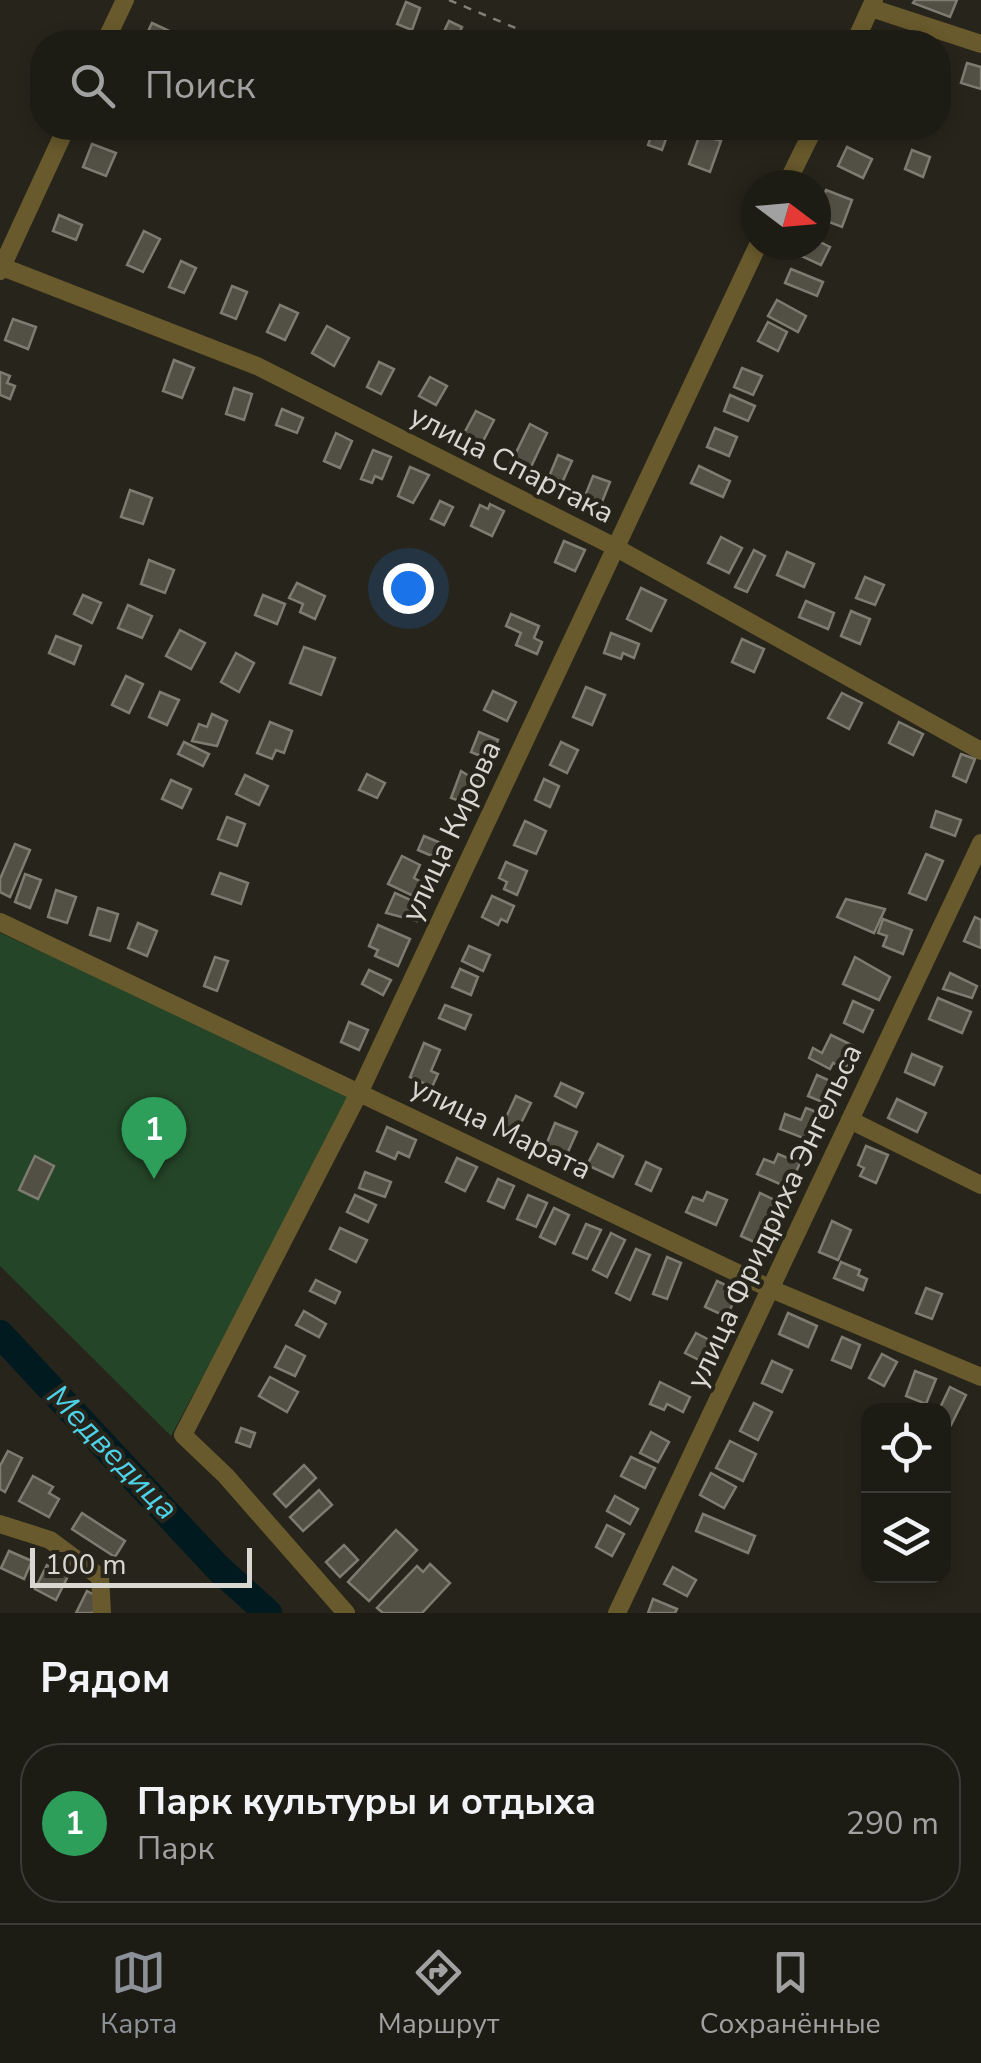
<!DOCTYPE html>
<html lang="ru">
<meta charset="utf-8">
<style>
:root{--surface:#1d1c14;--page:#25251d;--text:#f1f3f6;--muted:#a0a1a0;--line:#3b3a34;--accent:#8c9099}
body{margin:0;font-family:"Nunito Sans",sans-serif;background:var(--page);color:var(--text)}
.controls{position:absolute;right:30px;bottom:30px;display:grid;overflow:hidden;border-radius:20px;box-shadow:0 5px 15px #0003}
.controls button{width:90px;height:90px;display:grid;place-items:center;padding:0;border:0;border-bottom:2px solid var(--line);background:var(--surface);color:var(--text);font:50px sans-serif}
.compass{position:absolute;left:741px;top:170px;width:90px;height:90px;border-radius:50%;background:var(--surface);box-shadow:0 5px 15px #0003;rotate:106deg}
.scale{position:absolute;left:30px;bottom:25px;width:222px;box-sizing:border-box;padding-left:10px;border:5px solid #d9d7d1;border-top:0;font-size:28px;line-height:35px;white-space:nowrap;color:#d9d7d1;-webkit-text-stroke:8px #27251b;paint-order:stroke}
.you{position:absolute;left:408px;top:588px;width:35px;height:35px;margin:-25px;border:8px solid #fff;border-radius:50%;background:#1a73e8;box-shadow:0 0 0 15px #1a73e833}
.badge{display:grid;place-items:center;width:65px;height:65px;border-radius:50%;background:var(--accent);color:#fff;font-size:32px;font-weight:700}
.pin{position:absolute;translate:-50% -82px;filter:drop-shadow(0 2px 5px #0008)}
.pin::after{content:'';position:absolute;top:52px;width:35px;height:30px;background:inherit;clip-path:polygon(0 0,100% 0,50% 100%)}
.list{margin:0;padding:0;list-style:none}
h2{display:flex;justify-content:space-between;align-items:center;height:130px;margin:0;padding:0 40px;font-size:42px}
h2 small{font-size:32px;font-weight:400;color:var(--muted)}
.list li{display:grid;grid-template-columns:65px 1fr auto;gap:30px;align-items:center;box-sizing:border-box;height:160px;margin:0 20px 20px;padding:0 20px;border:2px solid var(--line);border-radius:40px}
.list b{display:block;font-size:38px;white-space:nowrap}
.list p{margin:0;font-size:32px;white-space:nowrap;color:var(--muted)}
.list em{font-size:32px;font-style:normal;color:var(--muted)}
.icon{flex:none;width:55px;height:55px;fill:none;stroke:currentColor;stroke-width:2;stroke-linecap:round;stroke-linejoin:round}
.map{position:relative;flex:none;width:981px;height:1613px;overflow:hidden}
.search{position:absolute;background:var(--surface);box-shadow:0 5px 15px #0003;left:30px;right:30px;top:30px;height:110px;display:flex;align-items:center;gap:25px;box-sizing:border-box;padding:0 35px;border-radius:40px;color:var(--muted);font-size:38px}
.sheet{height:310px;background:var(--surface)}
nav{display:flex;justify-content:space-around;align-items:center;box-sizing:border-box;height:140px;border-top:2px solid var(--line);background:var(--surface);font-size:28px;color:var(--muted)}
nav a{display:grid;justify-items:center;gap:5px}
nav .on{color:var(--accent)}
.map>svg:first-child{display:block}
.green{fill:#254528}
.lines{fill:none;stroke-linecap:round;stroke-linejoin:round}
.river{stroke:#001a1f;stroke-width:28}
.building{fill:#524f45;stroke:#7e7b70;stroke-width:2.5}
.path{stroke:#828078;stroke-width:2.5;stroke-dasharray:8 8;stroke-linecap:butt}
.minor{stroke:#685a2c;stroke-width:18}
.labels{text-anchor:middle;stroke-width:8;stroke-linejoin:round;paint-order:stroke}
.street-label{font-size:30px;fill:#d9d7d1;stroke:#27251b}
.water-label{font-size:32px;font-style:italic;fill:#4cd3e9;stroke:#27251b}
</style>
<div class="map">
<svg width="981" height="1613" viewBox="0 0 981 1613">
<rect width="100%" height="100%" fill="#27251b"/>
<path class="green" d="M 0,933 L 355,1093 L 171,1436 L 0,1266 Z"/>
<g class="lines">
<path class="river" d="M 0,1334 L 218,1568 L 268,1613"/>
</g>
<g class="building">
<path d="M 915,0 L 957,0 L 950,17 L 913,3 Z"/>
<path d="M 406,2 L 420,8 L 412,30 L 397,24 Z"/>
<path d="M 449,21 L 462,27 L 455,42 L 439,42 Z"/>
<path d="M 152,23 L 176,34 L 172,42 L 143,42 Z"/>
<path d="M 967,63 L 981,67 L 981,89 L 961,83 Z"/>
<path d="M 654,128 L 670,128 L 662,150 L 648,145 Z"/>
<path d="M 700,134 L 721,141 L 710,172 L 689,164 Z"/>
<path d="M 92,144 L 116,153 L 106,176 L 83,167 Z"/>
<path d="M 847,147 L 872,159 L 863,178 L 838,166 Z"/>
<path d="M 912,150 L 930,157 L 923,177 L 905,169 Z"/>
<path d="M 826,190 L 852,200 L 842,227 L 816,217 Z"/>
<path d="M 59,215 L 82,225 L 76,240 L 53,231 Z"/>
<path d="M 144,231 L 160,239 L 143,272 L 127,265 Z"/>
<path d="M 816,240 L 830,247 L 821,265 L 797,254 L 801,245 L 816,245 Z"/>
<path d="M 181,261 L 196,268 L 184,293 L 169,287 Z"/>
<path d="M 791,269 L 823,282 L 817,296 L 785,283 Z"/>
<path d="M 232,286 L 247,292 L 236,319 L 221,313 Z"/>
<path d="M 777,300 L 806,316 L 798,332 L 768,316 Z"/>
<path d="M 280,305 L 298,313 L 285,340 L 267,332 Z"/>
<path d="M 13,319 L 36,327 L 28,349 L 5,340 Z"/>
<path d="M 768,322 L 787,332 L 778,351 L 758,341 Z"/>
<path d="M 327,326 L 349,338 L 334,366 L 312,353 Z"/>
<path d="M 174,360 L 194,368 L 182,398 L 163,391 Z"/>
<path d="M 379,362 L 394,369 L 381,394 L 367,387 Z"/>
<path d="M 742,368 L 762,376 L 753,395 L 734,387 Z"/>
<path d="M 0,372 L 10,376 L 7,383 L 15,386 L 10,399 L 0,395 Z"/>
<path d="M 430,377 L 447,386 L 436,405 L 419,396 Z"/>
<path d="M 234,388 L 252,394 L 244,420 L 226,414 Z"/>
<path d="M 730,395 L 755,406 L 748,421 L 724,411 Z"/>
<path d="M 282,409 L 303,418 L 297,433 L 276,425 Z"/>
<path d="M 476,411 L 494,420 L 480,447 L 462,437 Z"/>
<path d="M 530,424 L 547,433 L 529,471 L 511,463 Z"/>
<path d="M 715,428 L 737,437 L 729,456 L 707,447 Z"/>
<path d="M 336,433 L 352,441 L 340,468 L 324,461 Z"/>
<path d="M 373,450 L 391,457 L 382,479 L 375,476 L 372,483 L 361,479 Z"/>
<path d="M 558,455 L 572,461 L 561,485 L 548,479 Z"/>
<path d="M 699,466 L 730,481 L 723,497 L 691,483 Z"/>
<path d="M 410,467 L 429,475 L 413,503 L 398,496 Z"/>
<path d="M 593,476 L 610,482 L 602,502 L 585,496 Z"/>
<path d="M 130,490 L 152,498 L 143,524 L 121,517 Z"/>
<path d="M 440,501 L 453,507 L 444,525 L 431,519 Z"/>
<path d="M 490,504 L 504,511 L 492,536 L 471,526 L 480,505 L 488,509 Z"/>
<path d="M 721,537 L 742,548 L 729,573 L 708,563 Z"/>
<path d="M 564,541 L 585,550 L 575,571 L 555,562 Z"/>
<path d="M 754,550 L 765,556 L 747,592 L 735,587 Z"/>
<path d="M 787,552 L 814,564 L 804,587 L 777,575 Z"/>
<path d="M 149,560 L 174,570 L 165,593 L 141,584 Z"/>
<path d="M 865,577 L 884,585 L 875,605 L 856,598 Z"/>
<path d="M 297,583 L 325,596 L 315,619 L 300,612 L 303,604 L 289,598 Z"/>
<path d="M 641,588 L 666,600 L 651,631 L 627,619 Z"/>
<path d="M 83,595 L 101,603 L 92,623 L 74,614 Z"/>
<path d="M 263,595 L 285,604 L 277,624 L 255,615 Z"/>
<path d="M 806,601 L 834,613 L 828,629 L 799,617 Z"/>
<path d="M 128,605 L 152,616 L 142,638 L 118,628 Z"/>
<path d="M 851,611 L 870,619 L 860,644 L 841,636 Z"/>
<path d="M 511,614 L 539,626 L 534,638 L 542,642 L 537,654 L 516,645 L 521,633 L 506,626 Z"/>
<path d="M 180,630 L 205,643 L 191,669 L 166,656 Z"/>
<path d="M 611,633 L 639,644 L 634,658 L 623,653 L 621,659 L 604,653 Z"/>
<path d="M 56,636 L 81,646 L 74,664 L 49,653 Z"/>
<path d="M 742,639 L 764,649 L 754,672 L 732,662 Z"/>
<path d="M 304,647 L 335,658 L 321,695 L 290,683 Z"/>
<path d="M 236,653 L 254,663 L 239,692 L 221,682 Z"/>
<path d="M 126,676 L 143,684 L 129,713 L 112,705 Z"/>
<path d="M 586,687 L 605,695 L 592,725 L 573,717 Z"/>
<path d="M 493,691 L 516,702 L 507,721 L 484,710 Z"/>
<path d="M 160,692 L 179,700 L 167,725 L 149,717 Z"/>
<path d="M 842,693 L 862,703 L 849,729 L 828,718 Z"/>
<path d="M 212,714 L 227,721 L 217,746 L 192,741 L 199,724 L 207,727 Z"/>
<path d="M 270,722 L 292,731 L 284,753 L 276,750 L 272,759 L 257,753 Z"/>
<path d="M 899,722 L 923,734 L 913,755 L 889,743 Z"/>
<path d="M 479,732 L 498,740 L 490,760 L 471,752 Z"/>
<path d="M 184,742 L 209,754 L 203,766 L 178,754 Z"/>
<path d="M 561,742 L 578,750 L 567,773 L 550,765 Z"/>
<path d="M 961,754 L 975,759 L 966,782 L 953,776 Z"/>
<path d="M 461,771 L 479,782 L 472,805 L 451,798 Z"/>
<path d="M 367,774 L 385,783 L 377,798 L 359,790 Z"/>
<path d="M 245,775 L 268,786 L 259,805 L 236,794 Z"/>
<path d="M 544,779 L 559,786 L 550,807 L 535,800 Z"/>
<path d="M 171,780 L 191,789 L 182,808 L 162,799 Z"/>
<path d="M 936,811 L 961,820 L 955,836 L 931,827 Z"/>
<path d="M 227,817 L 245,824 L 237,846 L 218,839 Z"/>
<path d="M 525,821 L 546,831 L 536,854 L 514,845 Z"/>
<path d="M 424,836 L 450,847 L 444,861 L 418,850 Z"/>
<path d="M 15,844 L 30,850 L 10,897 L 0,892 L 0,879 Z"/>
<path d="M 926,854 L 943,861 L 926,900 L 909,893 Z"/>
<path d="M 402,856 L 420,865 L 414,878 L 431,887 L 424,901 L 388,884 Z"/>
<path d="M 506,862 L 527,871 L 517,895 L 504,889 L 507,882 L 499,878 Z"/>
<path d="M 220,873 L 248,883 L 241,904 L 212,894 Z"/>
<path d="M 25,874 L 41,880 L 30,908 L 15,902 Z"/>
<path d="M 56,890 L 76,897 L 67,923 L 48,917 Z"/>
<path d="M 395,893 L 424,906 L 417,921 L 386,913 Z"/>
<path d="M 492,896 L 514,906 L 507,922 L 501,919 L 498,925 L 482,917 Z"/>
<path d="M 846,899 L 885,909 L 874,933 L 837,917 Z"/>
<path d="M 98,908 L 118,914 L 110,941 L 90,935 Z"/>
<path d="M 975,917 L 981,920 L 981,948 L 964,941 Z"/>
<path d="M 883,919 L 912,930 L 903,954 L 883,946 L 887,936 L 878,933 Z"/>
<path d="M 138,923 L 157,931 L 147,956 L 128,948 Z"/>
<path d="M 378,925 L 410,939 L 398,966 L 375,956 L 378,950 L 369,946 Z"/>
<path d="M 469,946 L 490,955 L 483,971 L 462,961 Z"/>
<path d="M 215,957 L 228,961 L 217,991 L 204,986 Z"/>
<path d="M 855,957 L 890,977 L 879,1000 L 843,984 Z"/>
<path d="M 460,969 L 478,977 L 471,995 L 452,987 Z"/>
<path d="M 369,970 L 391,980 L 383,995 L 362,984 Z"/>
<path d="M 950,973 L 977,986 L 972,998 L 943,989 Z"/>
<path d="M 938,998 L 971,1012 L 962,1033 L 929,1019 Z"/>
<path d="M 853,1001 L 873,1010 L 863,1032 L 844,1023 Z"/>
<path d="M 445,1005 L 471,1015 L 465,1029 L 439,1018 Z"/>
<path d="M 349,1022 L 368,1030 L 359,1050 L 341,1042 Z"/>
<path d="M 831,1035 L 856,1047 L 845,1069 L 833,1063 L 830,1069 L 809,1058 L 813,1048 L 822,1053 Z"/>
<path d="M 424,1043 L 440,1050 L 431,1071 L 438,1074 L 432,1087 L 410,1077 Z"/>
<path d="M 912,1054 L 942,1067 L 934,1085 L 905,1072 Z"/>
<path d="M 817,1075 L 837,1084 L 827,1104 L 808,1096 Z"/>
<path d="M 561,1083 L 583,1093 L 576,1107 L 555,1096 Z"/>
<path d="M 516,1096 L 531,1103 L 516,1133 L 502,1126 Z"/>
<path d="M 897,1099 L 926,1113 L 917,1132 L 888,1118 Z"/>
<path d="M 806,1108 L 822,1114 L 811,1141 L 780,1129 L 785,1114 L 801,1120 Z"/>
<path d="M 555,1123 L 577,1132 L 567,1154 L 546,1145 Z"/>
<path d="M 387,1127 L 416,1140 L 409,1157 L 398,1152 L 395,1159 L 377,1151 Z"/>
<path d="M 598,1144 L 623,1156 L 613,1177 L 587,1165 Z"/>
<path d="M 866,1146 L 888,1155 L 876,1183 L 860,1176 L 864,1168 L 858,1165 Z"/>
<path d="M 778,1154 L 800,1163 L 789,1188 L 757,1174 L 764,1159 L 774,1163 Z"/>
<path d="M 35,1156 L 54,1166 L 38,1199 L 19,1190 Z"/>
<path d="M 457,1158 L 477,1167 L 465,1191 L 446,1182 Z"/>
<path d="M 646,1162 L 661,1169 L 651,1191 L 636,1184 Z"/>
<path d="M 365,1172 L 391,1182 L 385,1197 L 359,1188 Z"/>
<path d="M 498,1179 L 514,1186 L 504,1208 L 488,1201 Z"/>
<path d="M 707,1192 L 727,1200 L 716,1225 L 686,1212 L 693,1197 L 703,1201 Z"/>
<path d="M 760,1193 L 783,1204 L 763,1246 L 741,1236 Z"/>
<path d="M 355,1195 L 376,1205 L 368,1222 L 347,1212 Z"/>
<path d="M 528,1195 L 547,1203 L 536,1227 L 517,1219 Z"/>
<path d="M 554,1208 L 569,1215 L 555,1244 L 540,1237 Z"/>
<path d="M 832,1221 L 851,1230 L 838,1260 L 819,1252 Z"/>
<path d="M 586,1224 L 601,1230 L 587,1259 L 573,1253 Z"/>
<path d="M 340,1228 L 367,1240 L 356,1262 L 330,1249 Z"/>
<path d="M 611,1233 L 625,1240 L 607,1277 L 593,1270 Z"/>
<path d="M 636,1249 L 650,1255 L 630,1300 L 616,1293 Z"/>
<path d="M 667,1257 L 681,1263 L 667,1299 L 653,1294 Z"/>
<path d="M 841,1262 L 860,1270 L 858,1275 L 867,1279 L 863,1290 L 834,1278 Z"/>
<path d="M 316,1280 L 340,1292 L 335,1303 L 310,1291 Z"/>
<path d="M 717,1281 L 738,1291 L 727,1317 L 705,1307 Z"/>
<path d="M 926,1288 L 942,1294 L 932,1319 L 916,1313 Z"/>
<path d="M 304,1311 L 326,1324 L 319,1337 L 296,1325 Z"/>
<path d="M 788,1313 L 817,1326 L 808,1347 L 779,1334 Z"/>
<path d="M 696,1333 L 715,1343 L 705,1363 L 685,1353 Z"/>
<path d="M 842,1337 L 860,1345 L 851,1368 L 832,1360 Z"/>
<path d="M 286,1346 L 305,1356 L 295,1376 L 275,1367 Z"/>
<path d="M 882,1354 L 897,1362 L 884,1386 L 869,1378 Z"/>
<path d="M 772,1361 L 792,1370 L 782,1392 L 762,1383 Z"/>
<path d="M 915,1371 L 936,1379 L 926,1404 L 906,1396 Z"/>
<path d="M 270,1377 L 298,1392 L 287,1412 L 259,1396 Z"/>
<path d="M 660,1382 L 690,1397 L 683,1412 L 667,1404 L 664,1410 L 650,1404 Z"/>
<path d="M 950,1387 L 966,1395 L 951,1425 L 944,1421 L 944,1410 L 939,1410 Z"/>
<path d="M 754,1403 L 772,1412 L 758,1440 L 740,1431 Z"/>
<path d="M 241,1428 L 255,1433 L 250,1447 L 236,1442 Z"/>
<path d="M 651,1432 L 669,1442 L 658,1462 L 640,1453 Z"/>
<path d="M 730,1441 L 756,1454 L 743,1481 L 716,1468 Z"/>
<path d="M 8,1451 L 22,1458 L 5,1492 L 0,1489 L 0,1466 Z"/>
<path d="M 631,1457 L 655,1468 L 645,1488 L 621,1476 Z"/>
<path d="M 304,1465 L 316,1478 L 286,1507 L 274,1494 Z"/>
<path d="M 711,1473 L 736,1487 L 724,1508 L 700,1495 Z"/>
<path d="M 33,1476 L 53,1487 L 49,1493 L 59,1499 L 49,1517 L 19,1501 Z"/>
<path d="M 319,1490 L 332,1505 L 303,1531 L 290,1517 Z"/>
<path d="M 615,1496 L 638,1509 L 630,1524 L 607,1511 Z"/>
<path d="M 82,1513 L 125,1541 L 115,1557 L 72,1529 Z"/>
<path d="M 703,1514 L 755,1536 L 748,1553 L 696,1531 Z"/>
<path d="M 607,1525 L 624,1534 L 612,1556 L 596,1547 Z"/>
<path d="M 396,1530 L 417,1550 L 369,1601 L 348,1582 Z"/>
<path d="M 344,1545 L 358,1560 L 340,1577 L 326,1562 Z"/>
<path d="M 9,1551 L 32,1561 L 24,1579 L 1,1568 Z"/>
<path d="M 430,1564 L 450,1583 L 422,1613 L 383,1613 L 377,1608 L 417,1566 L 423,1572 Z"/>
<path d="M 47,1565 L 68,1576 L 56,1600 L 35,1589 Z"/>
<path d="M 673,1567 L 696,1580 L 687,1596 L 664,1584 Z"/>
<path d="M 87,1591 L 100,1598 L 93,1613 L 76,1613 Z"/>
<path d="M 653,1599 L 677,1609 L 675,1613 L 648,1613 Z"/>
</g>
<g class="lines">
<path class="path" d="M 449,0 L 549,42"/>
<g class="minor">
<path d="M 871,8 L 981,44"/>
<path d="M 105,42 L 125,0"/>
<path d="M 855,42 L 874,0"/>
<path d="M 786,185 L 814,128"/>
<path d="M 0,266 L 257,366 L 613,546 L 981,751"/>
<path d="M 0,271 L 66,128"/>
<path d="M 0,922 L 771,1289 L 981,1377"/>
<path d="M 850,1120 L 981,1185"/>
<path d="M 0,1524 L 50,1540 L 100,1577 L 102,1613"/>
<path d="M 346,1613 L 226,1476 L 183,1435 L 360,1091 L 758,245"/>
<path d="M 617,1613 L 981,843"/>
</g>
</g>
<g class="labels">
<g class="street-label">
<text transform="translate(512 464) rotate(27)" y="10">улица Спартака</text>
<text transform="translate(451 831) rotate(-65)" y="10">улица Кирова</text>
<text transform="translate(501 1128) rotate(26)" y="10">улица Марата</text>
<text transform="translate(774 1216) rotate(-65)" y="10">улица Фридриха Энгельса</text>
</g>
<g class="water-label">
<text transform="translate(113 1452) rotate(46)" y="11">Медведица</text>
</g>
</g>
</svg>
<div class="controls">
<button><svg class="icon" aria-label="locate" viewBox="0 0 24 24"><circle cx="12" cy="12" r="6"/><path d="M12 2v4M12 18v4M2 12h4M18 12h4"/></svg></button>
<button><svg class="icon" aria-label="layers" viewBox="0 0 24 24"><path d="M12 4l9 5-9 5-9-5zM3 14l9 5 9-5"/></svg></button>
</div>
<svg class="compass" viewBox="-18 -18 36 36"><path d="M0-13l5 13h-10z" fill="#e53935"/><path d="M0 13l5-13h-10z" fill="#a0a1a0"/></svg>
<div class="scale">100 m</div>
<div class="you"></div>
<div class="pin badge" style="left:154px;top:1179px;background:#2e9e5b">1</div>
<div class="search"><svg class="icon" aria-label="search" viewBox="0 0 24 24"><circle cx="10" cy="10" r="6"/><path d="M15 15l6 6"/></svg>Поиск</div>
</div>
<section class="sheet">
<h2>Рядом<small></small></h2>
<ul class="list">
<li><span class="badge" style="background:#2e9e5b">1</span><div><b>Парк культуры и отдыха</b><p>Парк</p></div><em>290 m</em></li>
</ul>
</section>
<nav>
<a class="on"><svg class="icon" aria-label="map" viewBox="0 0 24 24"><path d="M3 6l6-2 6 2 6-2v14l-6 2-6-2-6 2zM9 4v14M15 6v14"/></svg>Карта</a>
<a><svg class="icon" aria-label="directions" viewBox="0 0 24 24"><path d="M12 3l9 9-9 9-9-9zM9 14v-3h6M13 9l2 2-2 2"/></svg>Маршрут</a>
<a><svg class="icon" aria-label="saved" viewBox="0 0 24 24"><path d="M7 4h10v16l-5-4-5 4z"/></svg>Сохранённые</a>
</nav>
